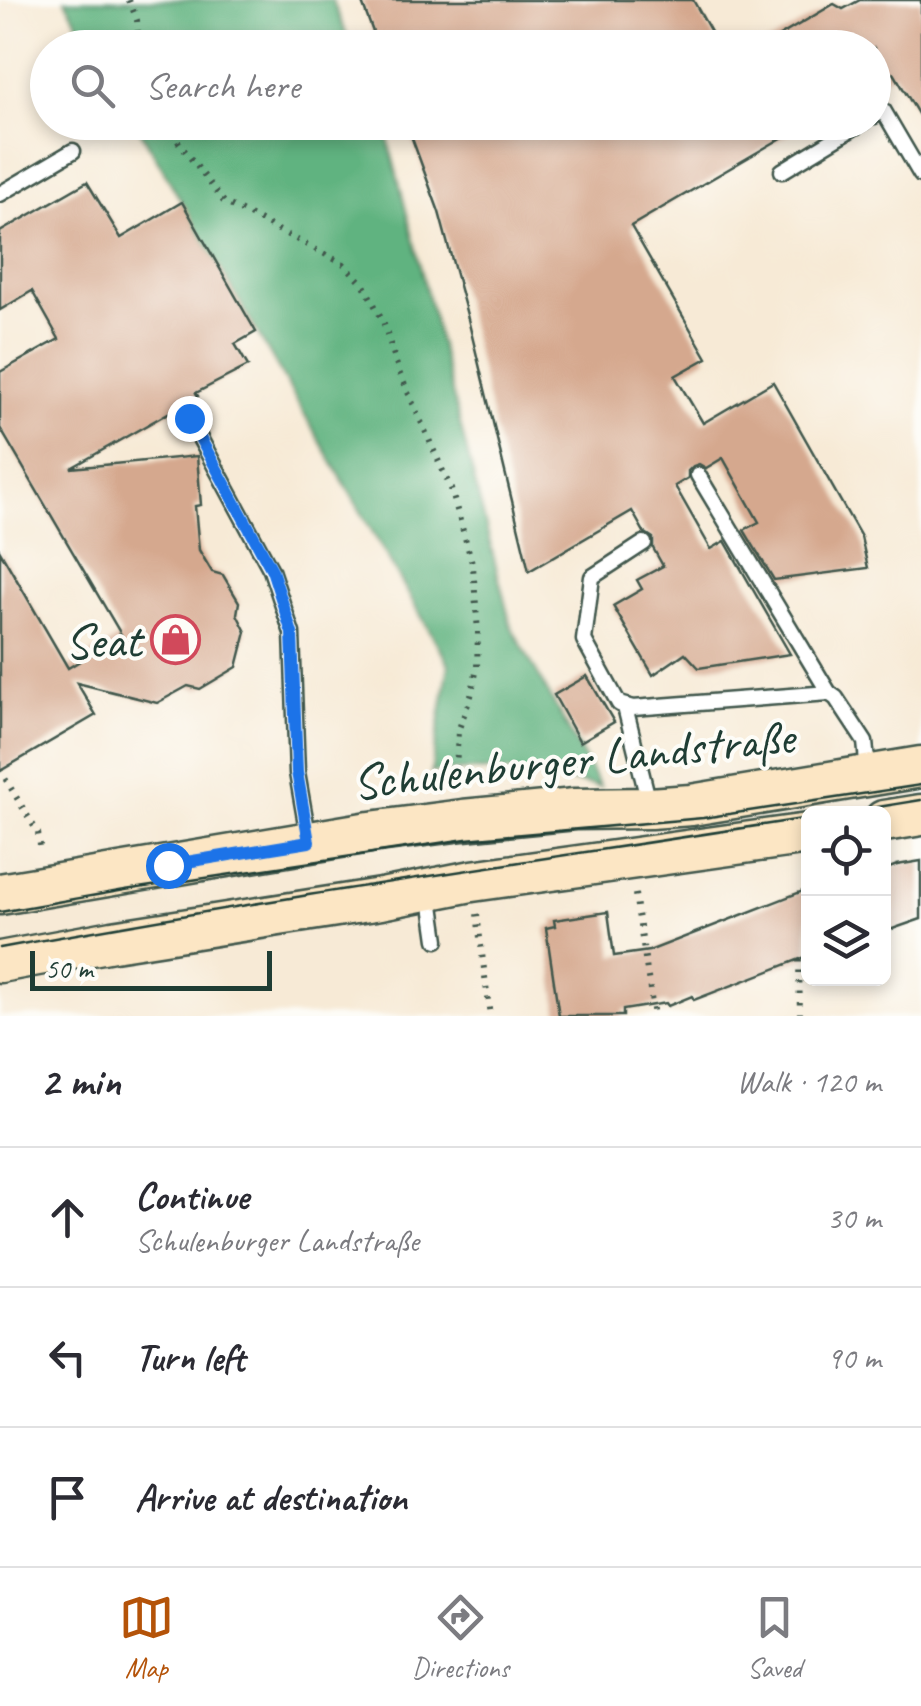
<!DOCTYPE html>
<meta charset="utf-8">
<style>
:root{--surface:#fff;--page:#f7f7f7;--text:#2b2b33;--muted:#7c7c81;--line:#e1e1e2;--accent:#b45309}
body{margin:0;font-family:Caveat,sans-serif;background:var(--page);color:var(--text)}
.controls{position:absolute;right:30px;bottom:30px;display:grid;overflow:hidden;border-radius:15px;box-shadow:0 5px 15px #0003}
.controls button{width:90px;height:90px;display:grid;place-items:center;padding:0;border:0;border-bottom:2px solid var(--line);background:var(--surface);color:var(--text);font:50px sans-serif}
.scale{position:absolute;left:30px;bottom:25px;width:242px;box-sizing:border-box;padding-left:10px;border:5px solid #1f3d34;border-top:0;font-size:28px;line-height:35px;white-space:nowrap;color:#1f3d34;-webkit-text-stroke:8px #fdfcf7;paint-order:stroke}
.stop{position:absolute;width:30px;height:30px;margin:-22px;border:8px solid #1a73e8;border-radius:50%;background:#fff}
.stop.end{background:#1a73e8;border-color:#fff;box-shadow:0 2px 10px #0008}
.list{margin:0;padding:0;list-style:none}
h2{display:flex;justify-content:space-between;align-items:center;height:130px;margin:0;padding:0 40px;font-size:42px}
h2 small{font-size:32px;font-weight:400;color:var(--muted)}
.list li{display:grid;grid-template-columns:65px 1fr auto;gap:30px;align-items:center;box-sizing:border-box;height:140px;padding:0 40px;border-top:2px solid var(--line)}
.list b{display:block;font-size:38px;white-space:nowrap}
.list p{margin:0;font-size:32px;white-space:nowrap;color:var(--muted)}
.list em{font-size:32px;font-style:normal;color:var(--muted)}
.icon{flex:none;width:55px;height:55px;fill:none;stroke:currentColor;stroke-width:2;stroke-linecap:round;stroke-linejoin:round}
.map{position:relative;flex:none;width:921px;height:1016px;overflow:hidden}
.search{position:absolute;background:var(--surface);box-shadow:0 5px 15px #0003;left:30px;right:30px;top:30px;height:110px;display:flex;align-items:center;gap:25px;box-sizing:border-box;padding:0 35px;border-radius:55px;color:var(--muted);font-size:38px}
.sheet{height:550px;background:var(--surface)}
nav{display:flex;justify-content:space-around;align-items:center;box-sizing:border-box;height:140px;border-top:2px solid var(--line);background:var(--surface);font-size:28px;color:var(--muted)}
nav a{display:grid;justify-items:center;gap:5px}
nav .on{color:var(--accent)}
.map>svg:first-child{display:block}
.forest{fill:#61b380;stroke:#40785a;stroke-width:2.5}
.building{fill:#d5a88e}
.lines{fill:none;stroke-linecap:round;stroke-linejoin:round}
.service-casing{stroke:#3f574c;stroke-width:19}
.secondary-casing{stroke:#3f574c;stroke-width:45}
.path{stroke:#3f574c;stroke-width:6;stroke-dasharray:2.5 8;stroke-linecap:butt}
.service{stroke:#fff;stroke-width:14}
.secondary{stroke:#fce6c4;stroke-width:40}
.tram{stroke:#1f3d34;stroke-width:2.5}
.route{stroke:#1a73e8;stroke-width:12}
.labels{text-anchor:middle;stroke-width:8;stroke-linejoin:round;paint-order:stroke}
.poi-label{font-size:50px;fill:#1f3d34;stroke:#fdfcf7;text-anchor:end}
.street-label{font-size:50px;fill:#1f3d34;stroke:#fdfcf7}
</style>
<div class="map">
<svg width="921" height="1016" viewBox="0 0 921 1016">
<rect width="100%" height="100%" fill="#fdfcf7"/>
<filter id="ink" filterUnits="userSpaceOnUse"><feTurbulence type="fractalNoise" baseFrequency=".01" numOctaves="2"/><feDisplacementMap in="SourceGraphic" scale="20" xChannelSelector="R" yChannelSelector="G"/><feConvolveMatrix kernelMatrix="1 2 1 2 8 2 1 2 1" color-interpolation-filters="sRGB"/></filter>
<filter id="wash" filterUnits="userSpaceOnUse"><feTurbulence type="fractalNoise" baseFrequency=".0048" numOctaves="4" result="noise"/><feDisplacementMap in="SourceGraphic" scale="40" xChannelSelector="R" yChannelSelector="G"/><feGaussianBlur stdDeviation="2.25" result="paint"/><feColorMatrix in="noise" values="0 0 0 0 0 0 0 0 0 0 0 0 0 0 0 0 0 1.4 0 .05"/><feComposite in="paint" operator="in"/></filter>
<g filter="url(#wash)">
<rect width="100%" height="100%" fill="#f7ead6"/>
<g class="forest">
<path d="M 65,0 L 332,0 L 352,47 L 92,47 Z"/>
<path d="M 136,123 L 384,123 L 511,626 L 600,787 C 544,775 488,765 431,773 L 449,664 Z"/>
</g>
<g id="blocks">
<g class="building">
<path d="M 361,0 L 693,0 L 720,48 L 379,48 Z"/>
<path d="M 860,0 L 921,0 L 921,119 L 894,73 L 874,85 L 874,48 L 759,48 L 834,4 L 843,9 Z"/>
<path d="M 406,122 L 809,122 L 631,226 L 707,358 L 675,376 L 703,423 L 773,382 L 861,537 L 868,568 L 774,580 L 744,530 L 759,522 L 723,458 L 706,468 L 699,464 L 693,466 L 688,471 L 688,478 L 675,486 L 711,549 L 725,541 L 790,654 L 699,668 L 685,653 L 653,675 L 613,606 L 642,589 L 637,580 L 663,566 L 653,548 L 653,538 L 644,532 L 632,511 L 529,571 L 467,315 L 439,212 Z"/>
<path d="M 87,182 L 121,238 L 182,202 L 256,332 L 235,344 L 248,366 L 196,393 L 198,396 L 71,468 L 197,456 L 201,505 L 195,506 L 199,550 L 212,572 L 223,575 L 239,602 L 237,614 L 246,632 L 237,667 L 200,689 L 188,686 L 157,703 L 77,683 L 96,715 L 0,771 L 0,551 L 68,668 L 122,636 L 0,428 L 0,372 L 59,339 L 32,291 L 0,310 L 0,232 Z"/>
<path d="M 587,676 L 614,722 L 580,742 L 554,695 Z"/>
<path d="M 921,861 L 921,919 L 884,932 L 884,870 L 897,865 Z"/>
<path d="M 808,889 L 808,956 L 694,1000 L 692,996 L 668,1006 L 666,1003 L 623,1010 L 623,1016 L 559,1016 L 546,928 L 555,926 L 554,920 L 608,912 L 614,956 L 649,951 Z"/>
</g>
</g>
</g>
<g filter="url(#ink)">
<use href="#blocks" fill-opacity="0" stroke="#3f574c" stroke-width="2.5"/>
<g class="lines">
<defs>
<g id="service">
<path d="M 874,116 L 883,110 L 921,175"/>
<path d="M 782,171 L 863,122"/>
<path d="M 0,194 L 73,151"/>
<path d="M 189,418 L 271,570 L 292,633 L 297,773 L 309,841"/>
<path d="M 698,475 L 829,693"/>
<path d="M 644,543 L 592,577 L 584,640 L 619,704 L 633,708 L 829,693 L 836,698 L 865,742 L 868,771"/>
<path d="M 625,707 L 649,803"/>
<path d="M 430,891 L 437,940"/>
</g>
<g id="secondary">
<path d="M 884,821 L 921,815"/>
<path d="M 0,894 L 370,832 L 463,820 L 575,809 L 650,808 L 691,805 L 921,767"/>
<path d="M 0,962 L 113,941 L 381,899 L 472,881 L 808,834"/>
</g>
</defs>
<use href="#service" class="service-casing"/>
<use href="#secondary" class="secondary-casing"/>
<g class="path">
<path d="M 129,0 L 137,20 L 139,48"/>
<path d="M 169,122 L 179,143 L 224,202 L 344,264 L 364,285 L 383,321 L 399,372 L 451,489 L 473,566 L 478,632 L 477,668 L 471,696 L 458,731 L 456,770 L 458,788"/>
<path d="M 0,770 L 38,833 L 41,851"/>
<path d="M 635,894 L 654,1016"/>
<path d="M 477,914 L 490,1016"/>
<path d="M 799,960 L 800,1016"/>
</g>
<use href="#service" class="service"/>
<use href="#secondary" class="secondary"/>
<g class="tram">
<path d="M 835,814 L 921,800"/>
<path d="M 0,912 L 125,890 L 466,839 L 703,818 L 921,785"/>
<path d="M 0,948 C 268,898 539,860 808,818"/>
</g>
</g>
</g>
<g class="lines" filter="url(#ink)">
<path class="route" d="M 168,865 L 309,842 L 297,772 L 292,633 L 272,570 L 189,418"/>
</g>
<defs>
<symbol id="shop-ring" viewBox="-11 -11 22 22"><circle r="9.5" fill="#fdfcf7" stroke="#d1495b" stroke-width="1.5"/><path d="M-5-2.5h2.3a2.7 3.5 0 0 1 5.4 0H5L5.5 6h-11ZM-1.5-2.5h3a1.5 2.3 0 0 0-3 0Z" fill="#d1495b"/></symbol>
</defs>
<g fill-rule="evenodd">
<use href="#shop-ring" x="148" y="612" width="55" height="55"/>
</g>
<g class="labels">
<g class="poi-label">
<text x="141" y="657">Seat</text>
</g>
<g class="street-label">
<text transform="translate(573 758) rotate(-6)" y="18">Schulenburger Landstraße</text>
</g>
</g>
</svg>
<div class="controls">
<button><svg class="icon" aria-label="locate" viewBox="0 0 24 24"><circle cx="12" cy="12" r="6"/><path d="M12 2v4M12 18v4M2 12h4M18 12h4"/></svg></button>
<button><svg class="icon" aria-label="layers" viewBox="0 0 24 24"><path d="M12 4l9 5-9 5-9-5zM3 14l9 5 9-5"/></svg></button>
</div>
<div class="scale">50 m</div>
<div class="stop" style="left:168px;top:865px"></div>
<div class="stop end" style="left:189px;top:418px"></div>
<div class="search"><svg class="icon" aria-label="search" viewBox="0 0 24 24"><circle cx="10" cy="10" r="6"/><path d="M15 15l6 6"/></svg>Search here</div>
</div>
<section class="sheet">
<h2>2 min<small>Walk · 120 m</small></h2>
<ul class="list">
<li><svg class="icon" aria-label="ahead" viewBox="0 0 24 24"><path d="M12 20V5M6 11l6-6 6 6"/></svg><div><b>Continue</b><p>Schulenburger Landstraße</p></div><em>30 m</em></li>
<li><svg class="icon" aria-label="left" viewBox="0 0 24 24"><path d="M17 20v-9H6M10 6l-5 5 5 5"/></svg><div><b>Turn left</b></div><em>90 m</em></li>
<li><svg class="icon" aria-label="arrive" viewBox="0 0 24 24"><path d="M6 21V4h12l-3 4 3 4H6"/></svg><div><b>Arrive at destination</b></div></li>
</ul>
</section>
<nav>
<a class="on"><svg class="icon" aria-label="map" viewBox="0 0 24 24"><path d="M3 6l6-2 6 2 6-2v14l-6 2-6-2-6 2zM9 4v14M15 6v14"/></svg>Map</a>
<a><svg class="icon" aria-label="directions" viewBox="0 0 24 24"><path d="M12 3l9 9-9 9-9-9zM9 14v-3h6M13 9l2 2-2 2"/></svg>Directions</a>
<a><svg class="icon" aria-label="saved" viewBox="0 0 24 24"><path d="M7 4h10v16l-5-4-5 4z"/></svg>Saved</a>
</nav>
